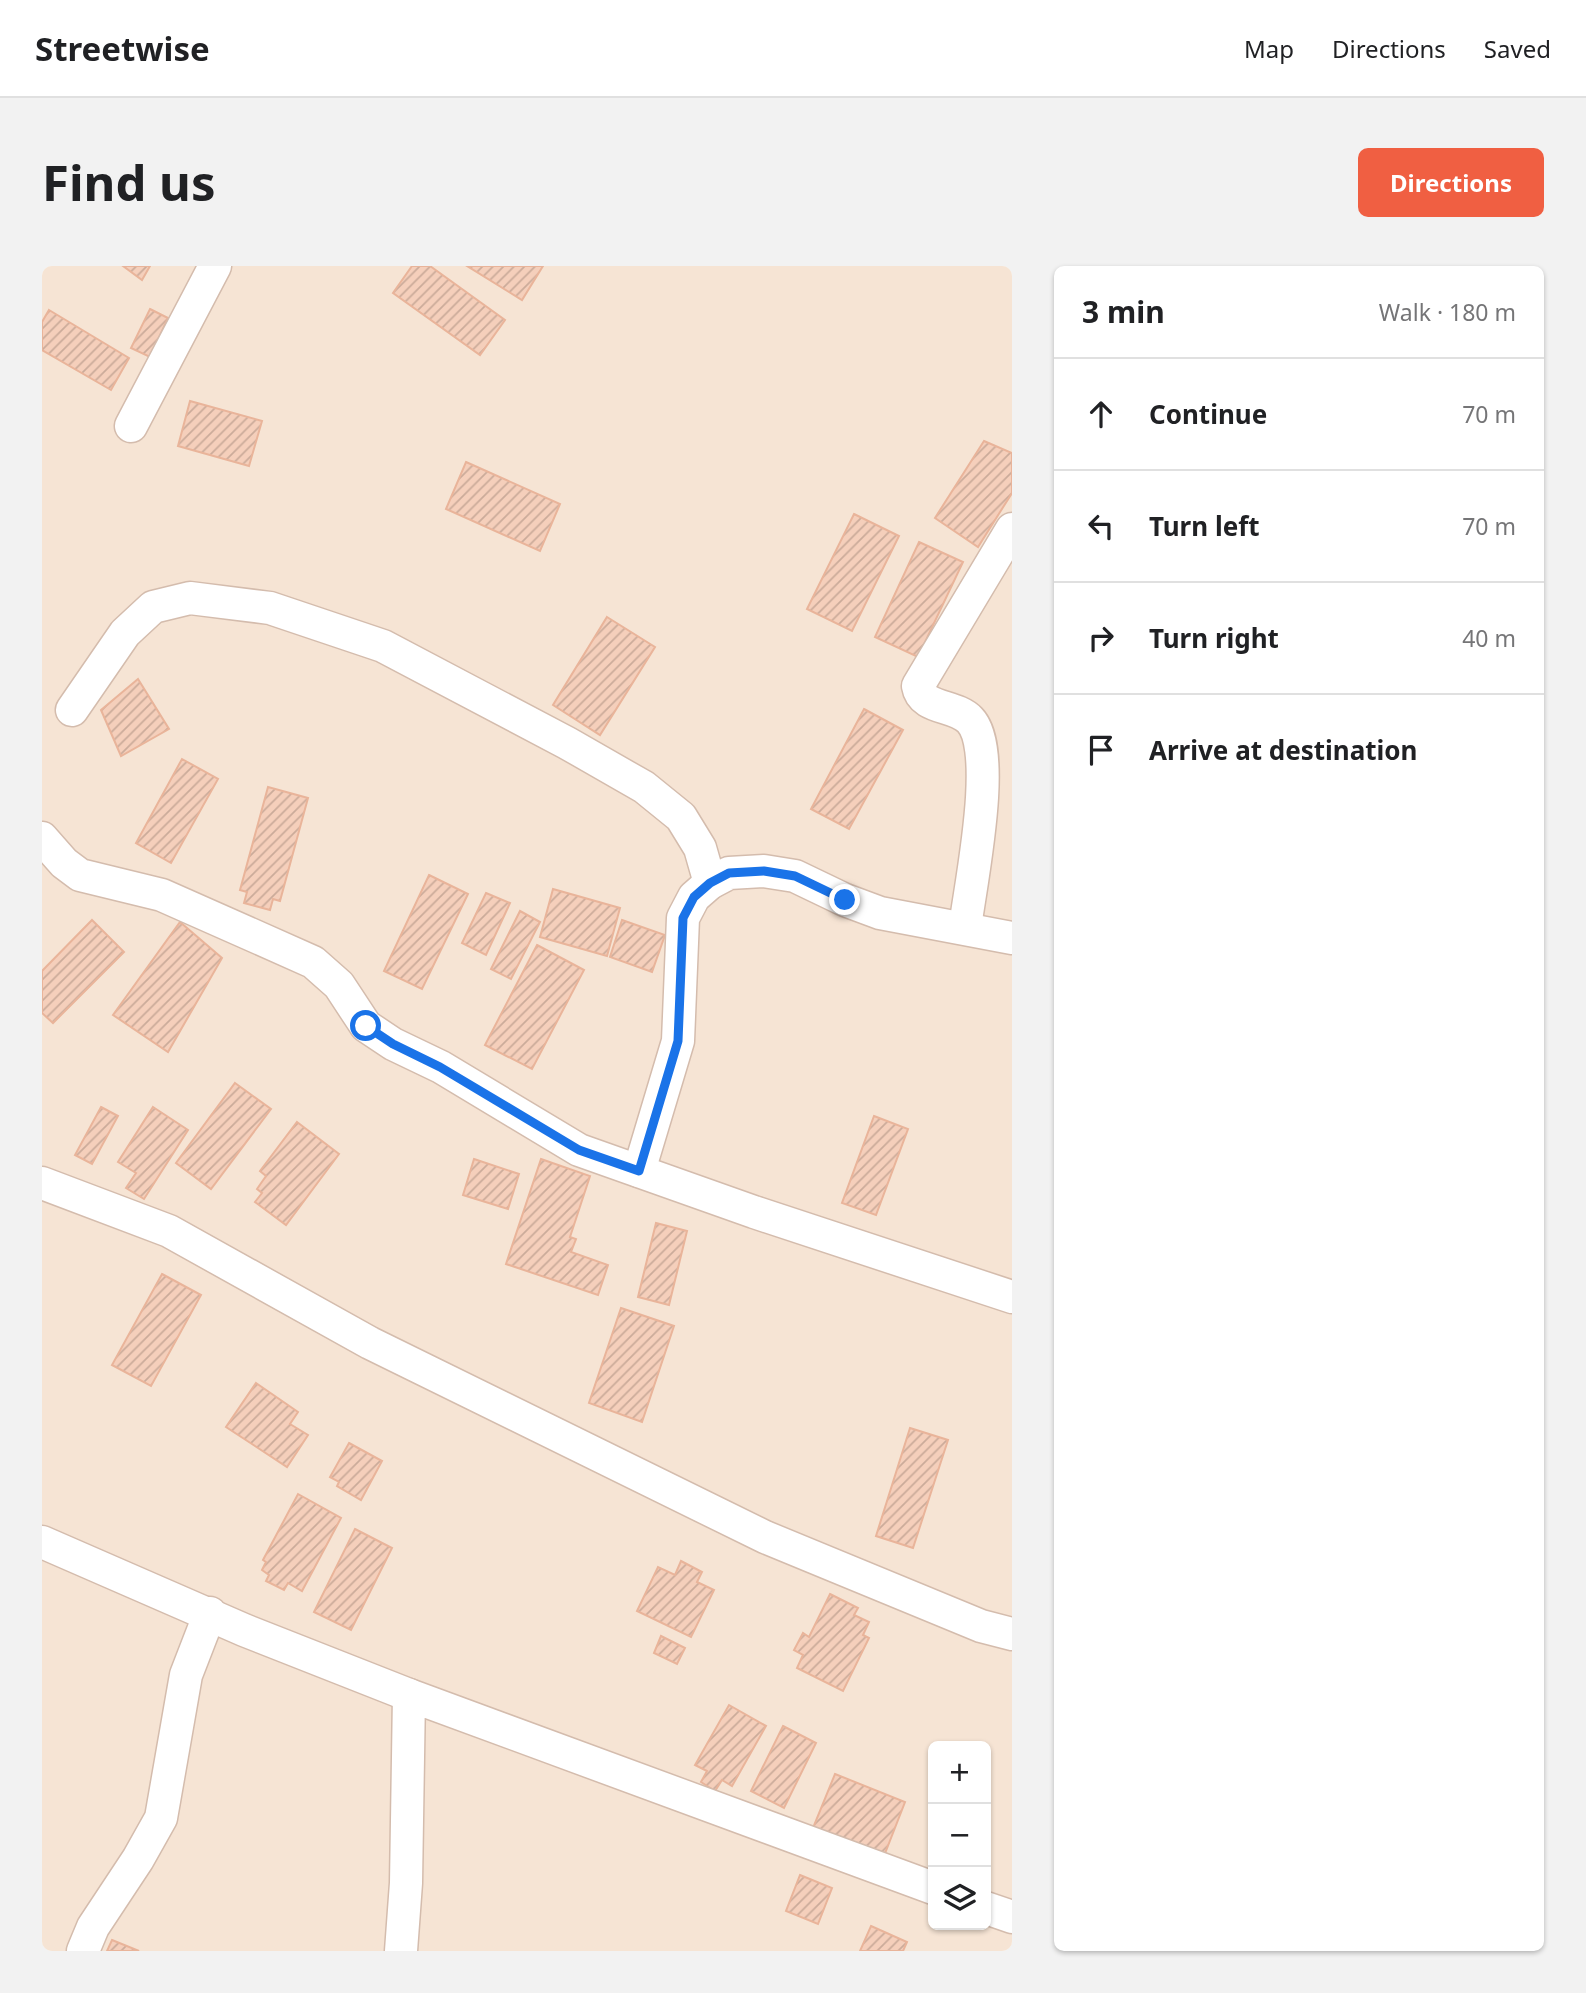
<!DOCTYPE html>
<meta charset="utf-8">
<style>
:root{--surface:#fff;--page:#f2f2f2;--text:#202124;--muted:#757577;--line:#e0e0e0;--accent:#f05f42}
body{margin:0;font-family:"Noto Sans",sans-serif;background:var(--page);color:var(--text)}
.controls{position:absolute;right:21px;bottom:21px;display:grid;overflow:hidden;border-radius:10px;box-shadow:0 2px 5px #0004}
.controls button{width:63px;height:63px;display:grid;place-items:center;padding:0;border:0;border-bottom:2px solid var(--line);background:var(--surface);color:var(--text);font:35px sans-serif}
.stop{position:absolute;width:21px;height:21px;margin:-16px;border:5px solid #1a73e8;border-radius:50%;background:#fff}
.stop.end{background:#1a73e8;border-color:#fff;box-shadow:0 2px 7px #0008}
.list{margin:0;padding:0;list-style:none}
h2{display:flex;justify-content:space-between;align-items:center;height:91px;margin:0;padding:0 28px;font-size:30px}
h2 small{font-size:23px;font-weight:400;color:var(--muted)}
.list li{display:grid;grid-template-columns:46px 1fr auto;gap:21px;align-items:center;box-sizing:border-box;height:112px;padding:0 28px;border-top:2px solid var(--line)}
.list b{display:block;font-size:26px;white-space:nowrap}
.list em{font-size:23px;font-style:normal;color:var(--muted)}
.icon{flex:none;width:38px;height:38px;fill:none;stroke:currentColor;stroke-width:2;stroke-linecap:round;stroke-linejoin:round}
.map{position:relative;flex:none;width:970px;height:1685px;overflow:hidden;border-radius:10px}
header{display:flex;align-items:center;gap:42px;box-sizing:border-box;height:98px;padding:0 35px;background:var(--surface);border-bottom:2px solid var(--line)}
header strong{font-size:33px}
nav{display:flex;gap:38px;margin-inline-start:auto;font-size:24px}
.intro{display:flex;align-items:center;justify-content:space-between;box-sizing:border-box;height:168px;padding:0 42px}
h1{margin:0;font-size:49px}
.button{padding:18px 32px;border-radius:10px;background:var(--accent);color:#fff;font-size:24px;font-weight:700}
main{display:flex;gap:42px;padding:0 42px}
aside{flex:1;background:var(--surface);border-radius:10px;box-shadow:0 2px 5px #0004}
.map>svg:first-child{display:block}
.residential{fill:#f6e4d4;fill-rule:evenodd}
.building{fill:url(#building-hatch);stroke:#e9b49a;stroke-width:2}
.lines{fill:none;stroke-linecap:round;stroke-linejoin:round}
.minor-casing{stroke:#d4bcad;stroke-width:35}
.minor{stroke:#fff;stroke-width:32}
.route{stroke:#1a73e8;stroke-width:9}
</style>
<header>
<strong>Streetwise</strong>
<nav><a>Map</a><a>Directions</a><a>Saved</a></nav>
</header>
<div class="intro"><h1>Find us</h1><a class="button">Directions</a></div>
<main>
<div class="map">
<svg width="970" height="1685" viewBox="0 0 970 1685">
<defs>
<pattern id="building-hatch" width="6" height="6" patternUnits="userSpaceOnUse" patternTransform="scale(1.75)"><rect width="6" height="6" fill="#f5cfbb"/><path d="M-1 1l2-2M0 6l6-6M5 7l2-2" fill="none" stroke="#cbab9a"/></pattern>
</defs>
<rect width="100%" height="100%" fill="#fef3e6"/>
<path class="residential" d="M 0,0 L 970,0 L 970,1685 L 0,1685 ZM 891,1480 L 944,1480 L 944,1659 L 891,1659 Z"/>
<g class="building">
<path d="M 81,0 L 108,0 L 100,14 Z"/>
<path d="M 370,0 L 388,0 L 463,54 L 438,89 L 351,27 Z"/>
<path d="M 425,0 L 501,0 L 480,34 Z"/>
<path d="M 108,43 L 126,52 L 108,91 L 89,82 Z"/>
<path d="M 7,44 L 87,92 L 69,124 L 0,84 L 0,56 Z"/>
<path d="M 148,135 L 220,155 L 207,200 L 136,180 Z"/>
<path d="M 942,175 L 970,187 L 970,227 L 936,281 L 893,252 Z"/>
<path d="M 424,196 L 518,238 L 498,285 L 404,243 Z"/>
<path d="M 812,248 L 857,270 L 810,365 L 765,343 Z"/>
<path d="M 877,276 L 921,296 L 876,391 L 833,371 Z"/>
<path d="M 565,351 L 613,381 L 558,469 L 511,439 Z"/>
<path d="M 96,413 L 127,463 L 79,490 L 59,444 Z"/>
<path d="M 822,443 L 861,464 L 807,563 L 769,543 Z"/>
<path d="M 140,493 L 176,513 L 129,597 L 94,577 Z"/>
<path d="M 226,521 L 266,532 L 238,635 L 231,633 L 228,644 L 202,637 L 205,626 L 198,624 Z"/>
<path d="M 387,609 L 426,628 L 380,723 L 342,705 Z"/>
<path d="M 511,623 L 578,642 L 565,690 L 498,671 Z"/>
<path d="M 444,627 L 468,637 L 444,689 L 420,677 Z"/>
<path d="M 478,645 L 498,656 L 469,713 L 449,703 Z"/>
<path d="M 50,654 L 82,686 L 11,757 L 0,747 L 0,705 Z"/>
<path d="M 580,654 L 623,669 L 610,706 L 568,691 Z"/>
<path d="M 138,656 L 180,692 L 126,786 L 71,749 Z"/>
<path d="M 495,679 L 542,704 L 490,803 L 443,779 Z"/>
<path d="M 193,817 L 229,843 L 169,923 L 134,897 Z"/>
<path d="M 59,841 L 76,850 L 50,898 L 33,889 Z"/>
<path d="M 111,841 L 146,864 L 102,933 L 84,922 L 94,907 L 76,896 Z"/>
<path d="M 832,850 L 866,863 L 834,949 L 800,937 Z"/>
<path d="M 255,856 L 297,888 L 244,959 L 213,936 L 220,927 L 215,923 L 224,910 L 218,905 Z"/>
<path d="M 432,893 L 477,908 L 466,943 L 421,929 Z"/>
<path d="M 499,893 L 548,910 L 528,971 L 534,973 L 529,986 L 566,999 L 556,1029 L 464,998 Z"/>
<path d="M 614,957 L 645,965 L 627,1039 L 596,1031 Z"/>
<path d="M 120,1008 L 159,1029 L 109,1120 L 70,1099 Z"/>
<path d="M 579,1042 L 632,1060 L 600,1156 L 547,1137 Z"/>
<path d="M 214,1117 L 256,1146 L 248,1158 L 266,1169 L 245,1201 L 184,1161 Z"/>
<path d="M 868,1162 L 906,1174 L 871,1282 L 834,1270 Z"/>
<path d="M 307,1177 L 340,1195 L 319,1234 L 295,1220 L 297,1216 L 288,1211 Z"/>
<path d="M 256,1228 L 299,1252 L 260,1325 L 246,1317 L 242,1324 L 224,1315 L 227,1309 L 220,1304 L 224,1296 L 221,1294 Z"/>
<path d="M 313,1263 L 350,1282 L 309,1364 L 272,1346 Z"/>
<path d="M 639,1295 L 660,1306 L 655,1316 L 672,1324 L 649,1371 L 595,1345 L 616,1301 L 633,1309 Z"/>
<path d="M 788,1328 L 816,1342 L 812,1349 L 827,1356 L 821,1369 L 827,1372 L 801,1425 L 755,1402 L 761,1389 L 752,1384 L 761,1367 L 767,1371 Z"/>
<path d="M 619,1370 L 643,1382 L 635,1398 L 612,1387 Z"/>
<path d="M 687,1439 L 724,1460 L 690,1520 L 680,1514 L 673,1525 L 659,1516 L 665,1505 L 653,1499 Z"/>
<path d="M 741,1460 L 774,1477 L 742,1542 L 709,1525 Z"/>
<path d="M 793,1508 L 863,1536 L 842,1590 L 771,1562 Z"/>
<path d="M 758,1609 L 790,1622 L 776,1658 L 744,1645 Z"/>
<path d="M 829,1660 L 865,1676 L 861,1685 L 818,1685 Z"/>
<path d="M 70,1674 L 97,1685 L 65,1685 Z"/>
</g>
<g class="lines">
<defs>
<g id="minor">
<path d="M 89,160 L 173,0"/>
<path d="M 30,444 L 83,367 L 111,341 L 148,332 L 228,342 L 341,380 L 525,477 L 602,521 L 639,551 L 658,582 L 668,617"/>
<path d="M 0,572 L 22,597 L 38,609 L 120,629 L 271,696 L 297,719 L 324,760 L 351,778 L 399,801 L 537,884 L 712,946 L 970,1031"/>
<path d="M 923,662 C 928,620 957,484 928,454 C 913,438 880,444 876,420 L 970,263"/>
<path d="M 597,905 L 636,775 L 641,652 L 652,631 L 668,617 L 687,607 L 722,605 L 753,610 L 803,634 L 838,647 L 970,672"/>
<path d="M 0,917 L 127,965 L 328,1077 L 723,1271 L 939,1360 L 970,1368"/>
<path d="M 0,1276 L 202,1364 L 367,1429"/>
<path d="M 944,1642 L 970,1651"/>
<path d="M 41,1685 L 51,1661 L 96,1593 L 119,1552 L 144,1409 L 168,1347"/>
<path d="M 359,1685 L 364,1617 L 367,1429 L 891,1622"/>
</g>
</defs>
<use href="#minor" class="minor-casing"/>
<use href="#minor" class="minor"/>
</g>
<g class="lines">
<path class="route" d="M 324,760 L 351,778 L 398,801 L 537,884 L 597,905 L 636,775 L 641,652 L 652,631 L 668,617 L 687,607 L 722,605 L 753,610 L 803,634"/>
</g>
</svg>
<div class="controls">
<button>+</button>
<button>−</button>
<button><svg class="icon" aria-label="layers" viewBox="0 0 24 24"><path d="M12 4l9 5-9 5-9-5zM3 14l9 5 9-5"/></svg></button>
</div>
<div class="stop" style="left:324px;top:760px"></div>
<div class="stop end" style="left:803px;top:634px"></div>
</div>
<aside>
<h2>3 min<small>Walk · 180 m</small></h2>
<ul class="list">
<li><svg class="icon" aria-label="ahead" viewBox="0 0 24 24"><path d="M12 20V5M6 11l6-6 6 6"/></svg><div><b>Continue</b></div><em>70 m</em></li>
<li><svg class="icon" aria-label="left" viewBox="0 0 24 24"><path d="M17 20v-9H6M10 6l-5 5 5 5"/></svg><div><b>Turn left</b></div><em>70 m</em></li>
<li><svg class="icon" aria-label="right" viewBox="0 0 24 24"><path d="M7 20v-9h11M14 6l5 5-5 5"/></svg><div><b>Turn right</b></div><em>40 m</em></li>
<li><svg class="icon" aria-label="arrive" viewBox="0 0 24 24"><path d="M6 21V4h12l-3 4 3 4H6"/></svg><div><b>Arrive at destination</b></div></li>
</ul>
</aside>
</main>
